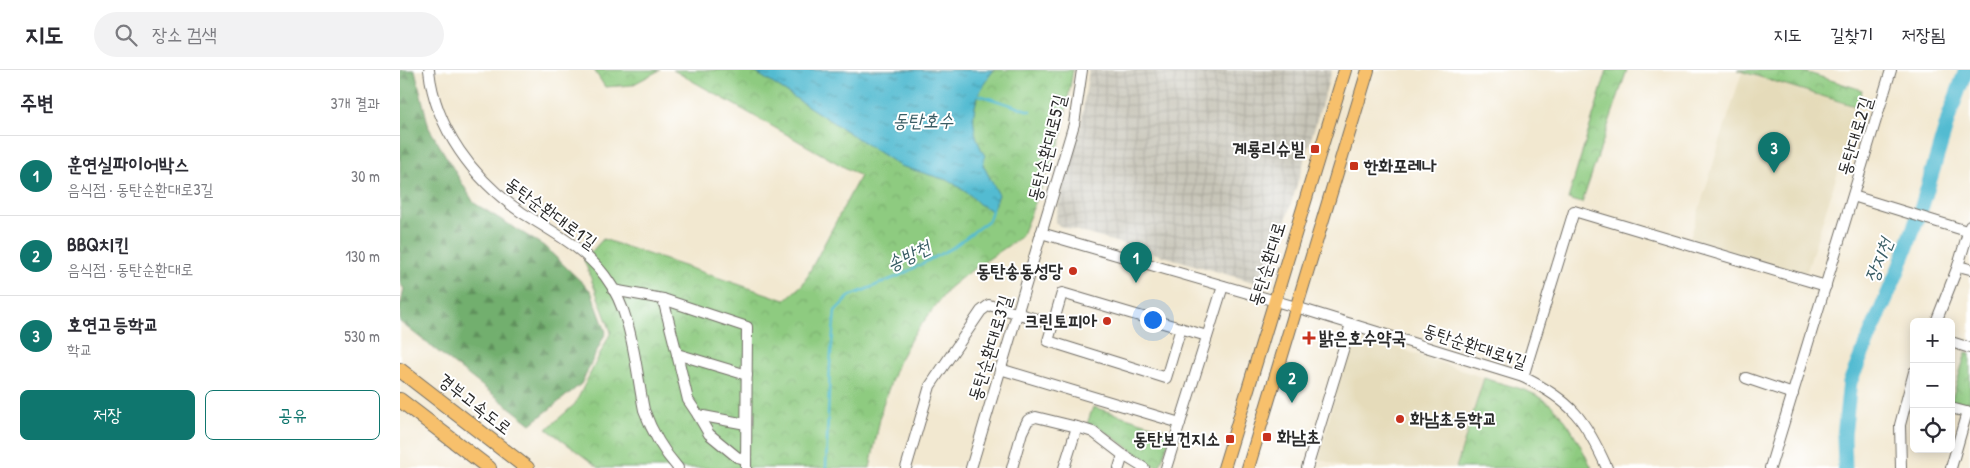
<!DOCTYPE html>
<html lang="ko">
<meta charset="utf-8">
<style>
:root{--surface:#fff;--page:#f2f2f3;--text:#2b2b33;--muted:#7c7c81;--line:#e1e1e2;--accent:#0f766e}
body{margin:0;font-family:"Patrick Hand","Poor Story",sans-serif;background:var(--page);color:var(--text)}
.controls{position:absolute;right:15px;bottom:15px;display:grid;overflow:hidden;border-radius:8px;box-shadow:0 2px 12px #0003}
.controls button{width:45px;height:45px;display:grid;place-items:center;padding:0;border:0;border-bottom:1px solid var(--line);background:var(--surface);color:var(--text);font:25px sans-serif}
.you{position:absolute;left:752px;top:249px;width:18px;height:18px;margin:-12px;border:4px solid #fff;border-radius:50%;background:#1a73e8;box-shadow:0 0 0 8px #1a73e833}
.badge{display:grid;place-items:center;width:32px;height:32px;border-radius:50%;background:var(--accent);color:#fff;font-size:16px;font-weight:700}
.pin{position:absolute;translate:-50% -41px;filter:drop-shadow(0 1px 2px #0008)}
.pin::after{content:'';position:absolute;top:26px;width:18px;height:15px;background:inherit;clip-path:polygon(0 0,100% 0,50% 100%)}
.list{margin:0;padding:0;list-style:none}
h2{display:flex;justify-content:space-between;align-items:center;height:65px;margin:0;padding:0 20px;font-size:21px}
h2 small{font-size:16px;font-weight:400;color:var(--muted)}
.list li{display:grid;grid-template-columns:32px 1fr auto;gap:15px;align-items:center;box-sizing:border-box;height:80px;padding:0 20px;border-top:1px solid var(--line)}
.list b{display:block;font-size:19px;white-space:nowrap}
.list p{margin:0;font-size:16px;white-space:nowrap;color:var(--muted)}
.list em{font-size:16px;font-style:normal;color:var(--muted)}
.actions{display:flex;gap:10px;padding:15px 20px}
.actions a{flex:1;padding:11px 0;border:1px solid var(--accent);border-radius:8px;text-align:center;font-size:18px;color:var(--accent)}
.actions .main{background:var(--accent);color:#fff}
.icon{flex:none;width:28px;height:28px;fill:none;stroke:currentColor;stroke-width:2;stroke-linecap:round;stroke-linejoin:round}
.map{position:relative;flex:none;width:1570px;height:398px;overflow:hidden}
header{display:flex;align-items:center;gap:30px;box-sizing:border-box;height:70px;padding:0 25px;background:var(--surface);border-bottom:1px solid var(--line)}
header strong{font-size:24px}
nav{display:flex;gap:28px;margin-inline-start:auto;font-size:18px}
.search{width:350px;height:45px;background:var(--page);display:flex;align-items:center;gap:12px;box-sizing:border-box;padding:0 18px;border-radius:28px;color:var(--muted);font-size:19px}
main{display:flex}
aside{flex:1;background:var(--surface)}
.map>svg:first-child{display:block}
.built{fill:#e5dbba}
.industrial{fill:url(#industrial-grid)}
.forest{fill:url(#forest-firs);stroke:#4e6d4c}
.park{fill:url(#park-crowns);stroke:#5c7b56}
.water{fill:url(#water-ripples);stroke:#3f737e}
.lines{fill:none;stroke-linecap:round;stroke-linejoin:round}
.stream{stroke:#53bbd1;stroke-width:2.5}
.river{stroke:#53bbd1;stroke-width:15}
.minor-casing{stroke:#716d65;stroke-width:12}
.major-casing{stroke:#716d65;stroke-width:14}
.highway-casing{stroke:#716d65;stroke-width:16}
.minor{stroke:#fff;stroke-width:10}
.major{stroke:#f7c06c;stroke-width:12}
.highway{stroke:#f7c06c;stroke-width:14}
.poi-dot{fill:#c8321e;stroke:#fff;stroke-width:2}
.labels{text-anchor:middle;stroke-width:4;stroke-linejoin:round;paint-order:stroke}
.street-label{font-size:18px;fill:#2b2b2b;stroke:#fff}
.poi-label{font-size:18px;font-weight:bold;fill:#2b2b2b;stroke:#fff;text-anchor:end}
.water-label{font-size:19px;font-style:italic;fill:#395d65;stroke:#fff}
</style>
<header>
<strong>지도</strong>
<div class="search"><svg class="icon" aria-label="search" viewBox="0 0 24 24"><circle cx="10" cy="10" r="6"/><path d="M15 15l6 6"/></svg>장소 검색</div>
<nav><a>지도</a><a>길찾기</a><a>저장됨</a></nav>
</header>
<main>
<aside>
<h2>주변<small>3개 결과</small></h2>
<ul class="list">
<li><span class="badge">1</span><div><b>훈연실파이어박스</b><p>음식점 · 동탄순환대로3길</p></div><em>30 m</em></li>
<li><span class="badge">2</span><div><b>BBQ치킨</b><p>음식점 · 동탄순환대로</p></div><em>130 m</em></li>
<li><span class="badge">3</span><div><b>호연고등학교</b><p>학교</p></div><em>530 m</em></li>
</ul>
<div class="actions"><a class="main">저장</a><a>공유</a></div>
</aside>
<div class="map">
<svg width="1570" height="398" viewBox="0 0 1570 398">
<defs>
<pattern id="industrial-grid" width="8" height="8" patternUnits="userSpaceOnUse" patternTransform="scale(1.25)"><rect width="8" height="8" fill="#c7c5b8"/><path d="M0 4h8M4 0v8" fill="none" stroke="#aba99e"/></pattern>
<pattern id="forest-firs" width="22" height="20" patternUnits="userSpaceOnUse" patternTransform="scale(1.25)"><rect width="22" height="20" fill="#72af6e"/><path d="M5 1l3.5 6h-7zM16 11l3.5 6h-7z" fill="#5e8f5b"/></pattern>
<pattern id="park-crowns" width="20" height="18" patternUnits="userSpaceOnUse" patternTransform="scale(1.25)"><rect width="20" height="18" fill="#8ecb80"/><path d="M2 6a3 3 0 1 1 6 0M12 15a3 3 0 1 1 6 0" fill="none" stroke="#7bae6f"/></pattern>
<pattern id="water-ripples" width="26" height="14" patternUnits="userSpaceOnUse" patternTransform="scale(1.25)"><rect width="26" height="14" fill="#53bbd1"/><path d="M2 4q2-2 4 0t4 0M15 11q2-2 4 0t4 0" fill="none" stroke="#4598aa"/></pattern>
</defs>
<rect width="100%" height="100%" fill="#fff"/>
<filter id="ink" filterUnits="userSpaceOnUse"><feTurbulence type="fractalNoise" baseFrequency=".02" numOctaves="2"/><feDisplacementMap in="SourceGraphic" scale="10" xChannelSelector="R" yChannelSelector="G"/><feConvolveMatrix kernelMatrix="1 2 1 2 8 2 1 2 1" color-interpolation-filters="sRGB"/></filter>
<filter id="wash" filterUnits="userSpaceOnUse"><feTurbulence type="fractalNoise" baseFrequency=".0096" numOctaves="4" result="noise"/><feDisplacementMap in="SourceGraphic" scale="20" xChannelSelector="R" yChannelSelector="G"/><feGaussianBlur stdDeviation="1.12" result="paint"/><feColorMatrix in="noise" values="0 0 0 0 0 0 0 0 0 0 0 0 0 0 0 0 0 1.4 0 .05"/><feComposite in="paint" operator="in"/></filter>
<g filter="url(#wash)">
<rect width="100%" height="100%" fill="#f2e8d0"/>
<g class="built">
<path d="M 1342,2 L 1458,37 L 1407,201 L 1400,202 L 1290,168 Z"/>
<path d="M 955,263 L 1084,308 L 1056,398 L 946,398 L 919,389 L 950,266 Z"/>
</g>
<path class="industrial" d="M 689,0 L 932,0 L 869,206 L 860,214 L 660,156 L 655,152 L 665,105 L 680,59 Z"/>
<path class="forest" d="M 0,0 L 15,0 L 29,58 L 74,133 L 144,176 L 191,221 L 206,262 L 181,314 L 131,354 L 0,252 L 0,238 L 4,219 L 0,213 Z"/>
<g class="park">
<path d="M 194,0 L 260,0 L 232,15 L 205,17 Z"/>
<path d="M 273,0 L 673,0 L 661,70 L 621,167 L 565,205 L 549,218 L 512,267 L 498,293 L 483,334 L 470,398 L 199,398 L 147,359 L 175,334 L 211,262 L 184,190 L 203,169 L 385,230 L 403,214 L 460,106 Z"/>
<path d="M 1207,0 L 1227,0 L 1182,133 L 1168,129 Z"/>
<path d="M 1337,0 L 1399,0 L 1462,20 L 1458,37 Z"/>
<path d="M 1566,282 L 1570,283 L 1570,338 L 1551,332 Z"/>
<path d="M 1084,308 C 1101,314 1120,317 1136,325 C 1165,339 1178,372 1192,398 L 1056,398 Z"/>
<path d="M 693,337 L 768,360 L 770,367 L 760,396 L 754,396 L 700,358 L 687,354 Z"/>
</g>
<path class="water" d="M 352,0 L 594,0 C 571,28 567,55 585,86 L 583,95 L 599,125 L 592,141 L 579,134 L 570,125 L 550,111 L 500,96 Z"/>
<g class="lines">
<g class="stream">
<path d="M 579,25 L 630,41"/>
<path d="M 426,398 L 430,295 L 435,241 L 450,226 L 501,205 L 552,178 L 589,150 L 592,140"/>
</g>
<path class="river" d="M 1445,398 L 1444,366 L 1450,312 L 1499,198 L 1522,136 L 1550,43 L 1566,0"/>
</g>
</g>
<g filter="url(#ink)">
<g class="lines">
<defs>
<g id="minor">
<path d="M 29,0 C 35,58 74,110 121,142 C 151,161 183,177 205,206 C 233,243 235,296 244,340 C 252,362 263,381 278,398"/>
<path d="M 1453,126 L 1570,162"/>
<path d="M 641,163 L 896,237 L 1123,307 C 1172,331 1185,349 1207,398"/>
<path d="M 1558,196 L 1570,199"/>
<path d="M 213,220 L 263,229 L 347,257 L 346,398"/>
<path d="M 263,229 L 277,284 L 347,305"/>
<path d="M 1536,252 L 1558,196 L 1570,156"/>
<path d="M 781,258 L 766,308 L 648,271 L 662,223 C 711,238 759,252 807,266"/>
<path d="M 1551,272 L 1570,278"/>
<path d="M 277,284 L 288,330 L 298,345 L 346,354"/>
<path d="M 600,299 L 780,353 L 766,398"/>
<path d="M 1123,307 L 1174,141 L 1426,216"/>
<path d="M 1346,308 L 1393,324"/>
<path d="M 1551,338 L 1570,343"/>
<path d="M 298,345 L 309,364 L 337,387 L 345,389"/>
<path d="M 780,353 L 823,216"/>
<path d="M 723,385 L 744,398"/>
<path d="M 506,398 L 530,316 L 581,241 L 589,235 L 653,254"/>
<path d="M 571,398 L 674,54 L 682,0"/>
<path d="M 612,398 L 622,362 L 628,350 L 636,347 L 677,357"/>
<path d="M 664,398 L 677,357 L 693,362 L 723,385 L 719,398"/>
<path d="M 907,398 L 951,254"/>
<path d="M 1370,398 L 1491,0"/>
<path d="M 1501,398 L 1500,355 L 1514,302"/>
<path d="M 1551,398 L 1567,342"/>
</g>
<g id="major">
<path d="M 824,398 L 945,0"/>
<path d="M 848,398 L 968,0"/>
</g>
<g id="highway">
<path d="M 0,300 L 127,398"/>
<path d="M 0,330 L 89,398"/>
</g>
</defs>
<use href="#minor" class="minor-casing"/>
<use href="#major" class="major-casing"/>
<use href="#highway" class="highway-casing"/>
<use href="#minor" class="minor"/>
<use href="#major" class="major"/>
<use href="#highway" class="highway"/>
</g>
</g>
<g class="poi-dot">
<rect x="910" y="74" width="10" height="10" rx="2.5"/>
<rect x="949" y="91" width="10" height="10" rx="2.5"/>
<circle cx="673" cy="201" r="5"/>
<circle cx="707" cy="251" r="5"/>
<path d="M906.5 260.5h5v5h5v5h-5v5h-5v-5h-5v-5h5z"/>
<circle cx="1000" cy="349" r="5"/>
<rect x="862" y="362" width="10" height="10" rx="2.5"/>
<rect x="825" y="364" width="10" height="10" rx="2.5"/>
</g>
<g class="labels">
<g class="street-label">
<text transform="translate(1455 66) rotate(-73)" y="6">동탄대로2길</text>
<text transform="translate(647 78) rotate(-76)" y="6">동탄순환대로5길</text>
<text transform="translate(151 143) rotate(36)" y="6">동탄순환대로1길</text>
<text transform="translate(867 194) rotate(-73)" y="6">동탄순환대로</text>
<text transform="translate(1075 276) rotate(18)" y="6">동탄순환대로4길</text>
<text transform="translate(590 278) rotate(-73)" y="6">동탄순환대로3길</text>
<text transform="translate(75 334) rotate(38)" y="6">경부고속도로</text>
</g>
<g class="poi-label">
<text x="905" y="85">계룡리슈빌</text>
<text x="964" y="102" text-anchor="start">한화포레나</text>
<text x="663" y="207">동탄송동성당</text>
<text x="697" y="257">크린토피아</text>
<text x="919" y="274" text-anchor="start">밝은호수약국</text>
<text x="1010" y="355" text-anchor="start">화남초등학교</text>
<text x="877" y="373" text-anchor="start">화남초</text>
<text x="820" y="375">동탄보건지소</text>
</g>
<g class="water-label">
<text x="523" y="57">동탄호수</text>
<text transform="translate(508 185) rotate(-26)" y="7">송방천</text>
<text transform="translate(1478 190) rotate(-68)" y="7">장지천</text>
</g>
</g>
</svg>
<div class="controls">
<button>+</button>
<button>−</button>
<button><svg class="icon" aria-label="locate" viewBox="0 0 24 24"><circle cx="12" cy="12" r="6"/><path d="M12 2v4M12 18v4M2 12h4M18 12h4"/></svg></button>
</div>
<div class="you"></div>
<div class="pin badge" style="left:736px;top:213px">1</div>
<div class="pin badge" style="left:892px;top:333px">2</div>
<div class="pin badge" style="left:1374px;top:103px">3</div>
</div>
</main>
